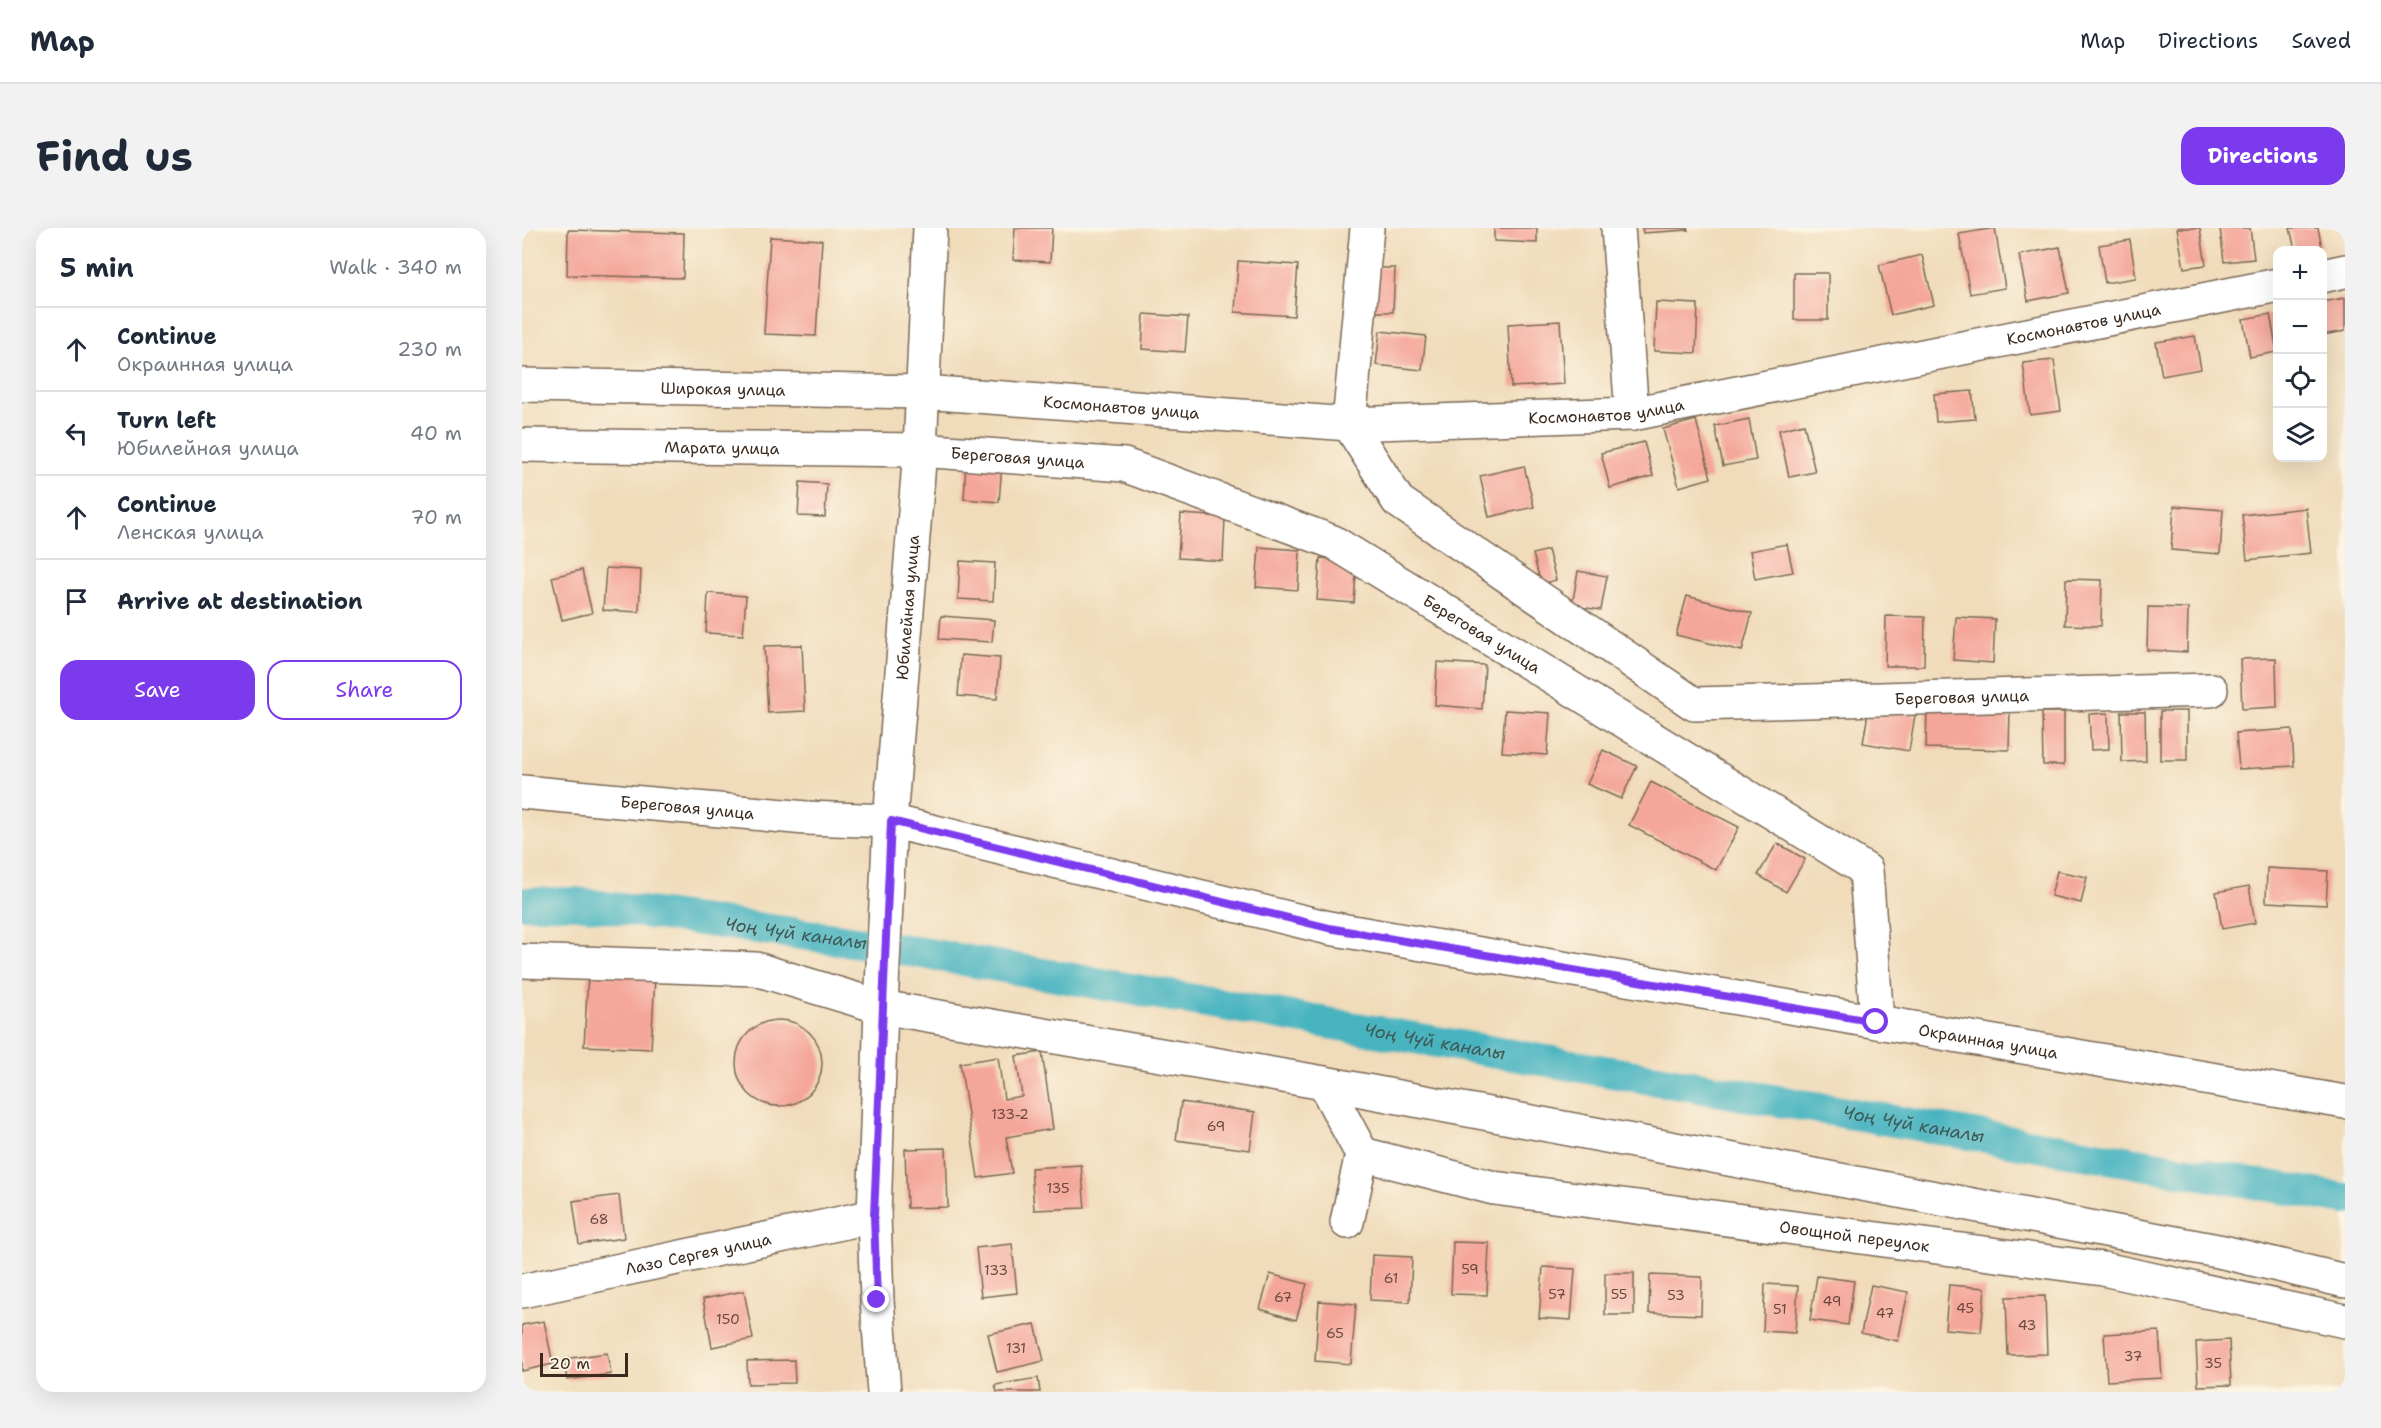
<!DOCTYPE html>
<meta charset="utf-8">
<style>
:root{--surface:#fff;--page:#f2f2f3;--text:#1f2937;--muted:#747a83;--line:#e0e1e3;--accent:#7c3aed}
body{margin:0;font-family:"Shantell Sans",sans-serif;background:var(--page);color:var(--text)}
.controls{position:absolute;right:18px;top:18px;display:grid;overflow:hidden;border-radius:12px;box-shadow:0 6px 24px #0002}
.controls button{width:54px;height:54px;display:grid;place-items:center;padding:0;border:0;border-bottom:2px solid var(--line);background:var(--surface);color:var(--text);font:30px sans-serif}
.scale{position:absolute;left:18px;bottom:15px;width:88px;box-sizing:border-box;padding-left:6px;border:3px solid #3b2a1e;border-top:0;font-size:16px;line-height:21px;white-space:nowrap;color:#3b2a1e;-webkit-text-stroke:4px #fcf5e5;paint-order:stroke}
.stop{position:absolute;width:18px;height:18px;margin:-14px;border:4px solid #7c3aed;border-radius:50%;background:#fff}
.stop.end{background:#7c3aed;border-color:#fff;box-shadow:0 2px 6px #0008}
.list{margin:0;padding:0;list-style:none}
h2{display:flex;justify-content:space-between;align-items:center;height:78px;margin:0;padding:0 24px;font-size:26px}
h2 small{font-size:20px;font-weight:400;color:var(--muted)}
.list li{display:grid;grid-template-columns:39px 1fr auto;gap:18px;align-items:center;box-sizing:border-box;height:84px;padding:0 24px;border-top:2px solid var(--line)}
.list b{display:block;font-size:22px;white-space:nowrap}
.list p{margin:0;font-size:20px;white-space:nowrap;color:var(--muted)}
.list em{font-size:20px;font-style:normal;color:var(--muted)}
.actions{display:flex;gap:12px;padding:18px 24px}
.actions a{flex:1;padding:14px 0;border:2px solid var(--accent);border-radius:18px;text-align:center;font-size:21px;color:var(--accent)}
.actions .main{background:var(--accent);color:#fff}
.icon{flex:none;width:33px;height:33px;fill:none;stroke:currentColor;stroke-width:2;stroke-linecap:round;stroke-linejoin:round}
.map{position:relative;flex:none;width:1823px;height:1164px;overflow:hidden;border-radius:18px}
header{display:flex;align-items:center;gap:36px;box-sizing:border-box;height:84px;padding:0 30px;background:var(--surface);border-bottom:2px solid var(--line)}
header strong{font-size:28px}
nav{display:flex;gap:33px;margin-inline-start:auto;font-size:21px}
.intro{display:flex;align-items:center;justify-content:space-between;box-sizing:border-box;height:144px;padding:0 36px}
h1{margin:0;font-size:42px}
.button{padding:15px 27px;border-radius:18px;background:var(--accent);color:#fff;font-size:21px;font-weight:700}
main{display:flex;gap:36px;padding:0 36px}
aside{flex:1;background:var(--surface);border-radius:18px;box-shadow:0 6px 24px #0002}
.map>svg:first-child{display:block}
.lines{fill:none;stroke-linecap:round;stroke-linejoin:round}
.canal{stroke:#46b4c0;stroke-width:32}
.building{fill:#f4a69a}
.minor-casing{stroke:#7a6855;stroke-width:36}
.major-casing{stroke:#7a6855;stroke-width:36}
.minor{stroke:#fff;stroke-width:33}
.major{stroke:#fff;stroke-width:33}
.route{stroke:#7c3aed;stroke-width:8}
.labels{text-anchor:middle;stroke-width:5;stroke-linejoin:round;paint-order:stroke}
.number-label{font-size:14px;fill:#69493d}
.street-label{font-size:16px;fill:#3b2a1e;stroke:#fcf5e5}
.water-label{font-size:18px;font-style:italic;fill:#3f5a57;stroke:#fcf5e5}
</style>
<header>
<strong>Map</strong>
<nav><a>Map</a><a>Directions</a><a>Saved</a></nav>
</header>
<div class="intro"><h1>Find us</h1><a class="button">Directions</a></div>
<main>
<aside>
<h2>5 min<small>Walk · 340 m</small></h2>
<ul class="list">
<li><svg class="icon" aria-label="ahead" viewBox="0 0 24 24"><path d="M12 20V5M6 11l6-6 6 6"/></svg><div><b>Continue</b><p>Окраинная улица</p></div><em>230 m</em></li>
<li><svg class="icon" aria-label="left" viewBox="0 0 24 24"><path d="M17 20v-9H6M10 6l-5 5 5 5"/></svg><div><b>Turn left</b><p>Юбилейная улица</p></div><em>40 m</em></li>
<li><svg class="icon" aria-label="ahead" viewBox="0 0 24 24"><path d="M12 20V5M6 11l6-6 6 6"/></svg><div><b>Continue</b><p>Ленская улица</p></div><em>70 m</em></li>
<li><svg class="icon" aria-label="arrive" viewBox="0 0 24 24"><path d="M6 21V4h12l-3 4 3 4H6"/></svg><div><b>Arrive at destination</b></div></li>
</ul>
<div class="actions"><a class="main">Save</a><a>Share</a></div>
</aside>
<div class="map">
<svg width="1823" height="1164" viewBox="0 0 1823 1164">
<rect width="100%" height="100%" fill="#fcf5e5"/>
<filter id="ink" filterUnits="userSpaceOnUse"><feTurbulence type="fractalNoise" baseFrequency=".0167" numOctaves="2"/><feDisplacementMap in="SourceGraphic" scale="12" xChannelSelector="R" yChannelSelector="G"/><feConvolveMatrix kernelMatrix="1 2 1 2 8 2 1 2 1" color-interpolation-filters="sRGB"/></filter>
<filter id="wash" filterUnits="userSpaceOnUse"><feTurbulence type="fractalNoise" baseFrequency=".008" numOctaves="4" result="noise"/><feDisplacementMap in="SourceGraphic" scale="24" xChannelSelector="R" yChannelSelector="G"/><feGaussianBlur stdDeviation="1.35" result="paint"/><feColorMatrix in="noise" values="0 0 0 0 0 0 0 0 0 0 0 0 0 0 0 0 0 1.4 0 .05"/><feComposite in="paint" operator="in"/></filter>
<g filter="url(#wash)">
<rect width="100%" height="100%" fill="#f0dbba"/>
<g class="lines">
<path class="canal" id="s1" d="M 0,675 L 55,675 L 343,715 L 1823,971"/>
</g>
<g id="blocks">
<g class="building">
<path d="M 493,0 L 530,0 L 528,34 L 491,32 Z"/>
<path d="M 972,0 L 1015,0 L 1015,15 L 972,13 Z"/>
<path d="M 1120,0 L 1165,0 L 1166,2 L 1121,5 Z"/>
<path d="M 1473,0 L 1483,60 L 1448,66 L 1437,6 Z"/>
<path d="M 1655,0 L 1678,0 L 1684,37 L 1662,40 Z"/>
<path d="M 1698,0 L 1728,0 L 1732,31 L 1702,34 Z"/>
<path d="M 1768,0 L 1796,0 L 1800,19 L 1773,22 Z"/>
<path d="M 46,2 L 162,5 L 161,50 L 45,47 Z"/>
<path d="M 248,9 L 300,12 L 294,108 L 242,106 Z"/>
<path d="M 1608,12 L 1614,50 L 1583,55 L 1577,17 Z"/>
<path d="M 1538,19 L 1547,65 L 1506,73 L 1497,27 Z"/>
<path d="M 1400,27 L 1412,77 L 1369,87 L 1357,37 Z"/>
<path d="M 716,33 L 776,37 L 772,88 L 713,84 Z"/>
<path d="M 854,40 L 873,40 L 871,84 L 852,84 Z"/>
<rect x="1272" y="45" width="34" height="47"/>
<path d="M 1823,70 L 1823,103 L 1800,107 L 1800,74 Z"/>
<path d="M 1134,74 L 1176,76 L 1174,125 L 1132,123 Z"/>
<path d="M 622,86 L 666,89 L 663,124 L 620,121 Z"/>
<path d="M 1748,86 L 1755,124 L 1728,129 L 1721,91 Z"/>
<path d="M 1038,93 L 1042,156 L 989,159 L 986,96 Z"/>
<path d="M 858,103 L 904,108 L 900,142 L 854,137 Z"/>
<path d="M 1673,108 L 1679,141 L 1640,148 L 1634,114 Z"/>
<path d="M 1532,132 L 1539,183 L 1508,187 L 1501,135 Z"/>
<path d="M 1450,163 L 1453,191 L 1414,194 L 1412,166 Z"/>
<path d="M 1227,191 L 1234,232 L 1201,238 L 1193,198 Z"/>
<path d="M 1174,192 L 1189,250 L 1157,259 L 1141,201 Z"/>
<path d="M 1282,196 L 1293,244 L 1267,249 L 1257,202 Z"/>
<path d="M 1122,214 L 1131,248 L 1088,260 L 1079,225 Z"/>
<path d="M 444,234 L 480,236 L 477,274 L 442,271 Z"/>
<path d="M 1002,238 L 1012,279 L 967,289 L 958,248 Z"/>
<path d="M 278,254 L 305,256 L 303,289 L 276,288 Z"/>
<path d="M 1652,278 L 1701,282 L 1698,326 L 1649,322 Z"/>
<path d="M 1784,280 L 1789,325 L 1725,332 L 1720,287 Z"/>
<path d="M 659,286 L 703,289 L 701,333 L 656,330 Z"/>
<path d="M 1265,316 L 1271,344 L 1233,351 L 1228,323 Z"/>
<path d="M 737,319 L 778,322 L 776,362 L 734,359 Z"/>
<path d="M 1026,322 L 1034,352 L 1019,356 L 1011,326 Z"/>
<path d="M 798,330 L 835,333 L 832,375 L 795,372 Z"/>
<path d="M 438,333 L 473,335 L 471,373 L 436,371 Z"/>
<path d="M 84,340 L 119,342 L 117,384 L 81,382 Z"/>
<path d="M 60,342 L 70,385 L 40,392 L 30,349 Z"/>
<path d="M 1056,343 L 1085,348 L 1079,382 L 1050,378 Z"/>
<path d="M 1544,351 L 1580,352 L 1579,398 L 1543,397 Z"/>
<path d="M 186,365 L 224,368 L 221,407 L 184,405 Z"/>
<path d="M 1165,368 L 1230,385 L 1220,423 L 1154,407 Z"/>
<path d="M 1626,379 L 1666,380 L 1665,424 L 1625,422 Z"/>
<path d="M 419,388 L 472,392 L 470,414 L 417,411 Z"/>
<path d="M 1364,388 L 1403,389 L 1402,438 L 1363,438 Z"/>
<path d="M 1434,389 L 1473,391 L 1471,435 L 1431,432 Z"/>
<path d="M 280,417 L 283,483 L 246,485 L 242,418 Z"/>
<path d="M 439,427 L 478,430 L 475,471 L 436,468 Z"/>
<path d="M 1754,430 L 1755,479 L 1720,481 L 1718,431 Z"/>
<path d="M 915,434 L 963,437 L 960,481 L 913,477 Z"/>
<path d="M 1347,479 L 1393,487 L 1387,523 L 1341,515 Z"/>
<path d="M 1405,480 L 1488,482 L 1487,522 L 1404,520 Z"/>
<path d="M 983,482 L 1028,485 L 1025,527 L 980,524 Z"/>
<rect x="1638" y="483" width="27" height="49"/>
<path d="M 1520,484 L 1542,484 L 1542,537 L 1521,537 Z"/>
<path d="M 1599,484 L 1623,484 L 1624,533 L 1600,534 Z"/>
<path d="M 1586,485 L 1587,521 L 1569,522 L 1567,486 Z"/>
<path d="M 1770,501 L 1772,538 L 1717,541 L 1714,505 Z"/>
<path d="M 1081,522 L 1115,538 L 1099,571 L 1065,556 Z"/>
<path d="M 1129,554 L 1217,599 L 1194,642 L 1107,597 Z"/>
<path d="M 1255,615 L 1283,631 L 1264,664 L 1236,647 Z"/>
<path d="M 1745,640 L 1806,643 L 1804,677 L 1744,674 Z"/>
<path d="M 1535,643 L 1565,649 L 1559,675 L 1529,668 Z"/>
<path d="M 1727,658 L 1733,695 L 1700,701 L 1694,664 Z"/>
<path d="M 66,746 L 133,749 L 129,821 L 62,818 Z"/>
<circle cx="257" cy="835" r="43"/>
<path d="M 520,824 L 531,901 L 484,909 L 490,945 L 456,950 L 438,835 L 476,829 L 482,871 L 500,868 L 494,828 Z"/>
<path d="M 659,874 L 733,884 L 728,922 L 654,912 Z"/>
<path d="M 424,920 L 426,979 L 385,980 L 383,921 Z"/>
<path d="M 559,937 L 563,980 L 512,982 L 509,940 Z"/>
<path d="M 97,967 L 102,1010 L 57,1016 L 51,973 Z"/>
<path d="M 931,1014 L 967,1015 L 965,1067 L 929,1066 Z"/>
<path d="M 490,1016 L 495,1065 L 459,1069 L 454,1020 Z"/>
<path d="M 850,1027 L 890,1029 L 888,1074 L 848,1072 Z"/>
<path d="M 1021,1039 L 1053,1041 L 1049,1092 L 1017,1090 Z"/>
<rect x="1083" y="1045" width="29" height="42"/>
<path d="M 748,1046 L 785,1056 L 774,1092 L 738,1081 Z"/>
<path d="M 1128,1047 L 1180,1049 L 1179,1087 L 1127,1085 Z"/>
<path d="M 1295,1048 L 1332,1053 L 1326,1097 L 1288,1092 Z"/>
<path d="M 1243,1056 L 1276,1058 L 1273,1105 L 1241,1103 Z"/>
<path d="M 1349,1057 L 1386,1064 L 1376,1113 L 1339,1105 Z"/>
<path d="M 1427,1057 L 1463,1060 L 1459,1104 L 1423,1101 Z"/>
<path d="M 222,1063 L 231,1111 L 190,1119 L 181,1071 Z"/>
<path d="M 1523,1068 L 1525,1126 L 1486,1127 L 1484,1069 Z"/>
<path d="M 797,1073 L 834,1076 L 829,1136 L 793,1133 Z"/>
<path d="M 22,1093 L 31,1136 L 0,1143 L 0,1097 Z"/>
<path d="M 513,1096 L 522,1133 L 475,1144 L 466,1106 Z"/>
<path d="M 1637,1103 L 1640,1150 L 1585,1153 L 1582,1106 Z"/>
<path d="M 1707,1112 L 1709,1157 L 1676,1158 L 1674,1114 Z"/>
<path d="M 85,1125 L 89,1146 L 45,1152 L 42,1131 Z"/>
<path d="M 272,1132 L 273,1155 L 226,1156 L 225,1133 Z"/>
<path d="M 516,1150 L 518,1164 L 475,1164 L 473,1157 Z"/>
</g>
</g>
</g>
<g filter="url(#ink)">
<use href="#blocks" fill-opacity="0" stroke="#7a6855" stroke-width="1.5"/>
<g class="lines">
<defs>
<g id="minor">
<path id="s2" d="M 845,0 L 827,196 L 876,273 L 1172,476 L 1689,462"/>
<path d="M 1096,0 L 1110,186"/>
<path d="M 1800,48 L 1823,43"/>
<path id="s3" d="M 0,157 L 401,164 L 827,196 L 1110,186 L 1756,57"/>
<path id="s4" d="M 0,217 L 398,222 L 602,237 L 811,314 L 1344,642 L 1355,794"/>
<path id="s5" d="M 0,564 L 284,590 L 368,593 L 807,700 L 1823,874"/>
<path d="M 0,733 L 234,741 L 359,779 L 802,855 L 1701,1024 L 1823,1053"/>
<path d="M 802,855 L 840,926 L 825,994"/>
<path id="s6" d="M 840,926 L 972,960 L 1581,1041 L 1823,1093"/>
<path id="s7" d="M 0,1063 L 352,988"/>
</g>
<g id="major">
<path id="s8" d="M 362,1164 L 355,1072 L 352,988 L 359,779 L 368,593 L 398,222 L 408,0"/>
</g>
</defs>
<use href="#minor" class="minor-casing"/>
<use href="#major" class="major-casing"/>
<use href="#minor" class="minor"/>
<use href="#major" class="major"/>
</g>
</g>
<g class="lines" filter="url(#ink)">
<path class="route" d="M 355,1072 L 352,988 L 369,593 L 807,700 L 1354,794"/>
</g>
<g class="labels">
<g class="number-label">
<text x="488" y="891">133-2</text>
<text x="694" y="903">69</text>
<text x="536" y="965">135</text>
<text x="77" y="996">68</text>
<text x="948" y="1046">59</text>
<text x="474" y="1047">133</text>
<text x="869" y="1055">61</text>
<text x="1035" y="1071">57</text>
<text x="1097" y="1071">55</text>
<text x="1154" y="1072">53</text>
<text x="761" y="1074">67</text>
<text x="1310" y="1078">49</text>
<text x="1443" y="1085">45</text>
<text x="1258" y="1086">51</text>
<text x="1363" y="1090">47</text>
<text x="206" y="1096">150</text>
<text x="1505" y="1102">43</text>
<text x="813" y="1110">65</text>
<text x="494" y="1125">131</text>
<text x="1611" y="1133">37</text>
<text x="1691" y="1140">35</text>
</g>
<g class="street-label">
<text dy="6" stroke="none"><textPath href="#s3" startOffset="1572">Космонавтов улица</textPath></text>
<text dy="6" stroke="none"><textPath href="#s3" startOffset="201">Широкая улица</textPath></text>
<text dy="6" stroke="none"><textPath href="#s3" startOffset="600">Космонавтов улица</textPath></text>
<text dy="6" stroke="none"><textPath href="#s3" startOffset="1086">Космонавтов улица</textPath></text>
<text dy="6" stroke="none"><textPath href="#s4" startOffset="200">Марата улица</textPath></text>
<text dy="6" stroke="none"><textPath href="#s4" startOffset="496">Береговая улица</textPath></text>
<text dy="6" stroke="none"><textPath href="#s8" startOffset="786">Юбилейная улица</textPath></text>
<text dy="6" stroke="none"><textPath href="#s4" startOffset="1000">Береговая улица</textPath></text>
<text dy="6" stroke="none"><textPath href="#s2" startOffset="915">Береговая улица</textPath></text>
<text dy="6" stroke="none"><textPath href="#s5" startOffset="166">Береговая улица</textPath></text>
<text dy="6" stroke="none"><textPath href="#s5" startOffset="1490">Окраинная улица</textPath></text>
<text dy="6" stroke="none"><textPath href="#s6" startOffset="500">Овощной переулок</textPath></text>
<text dy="6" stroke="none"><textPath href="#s7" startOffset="180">Лазо Сергея улица</textPath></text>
</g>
<g class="water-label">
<text dy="6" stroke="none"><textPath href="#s1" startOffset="276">Чоң Чүй каналы</textPath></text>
<text dy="6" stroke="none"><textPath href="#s1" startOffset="924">Чоң Чүй каналы</textPath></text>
<text dy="6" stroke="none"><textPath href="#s1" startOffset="1410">Чоң Чүй каналы</textPath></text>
</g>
</g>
</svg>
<div class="controls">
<button>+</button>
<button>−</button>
<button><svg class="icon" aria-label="locate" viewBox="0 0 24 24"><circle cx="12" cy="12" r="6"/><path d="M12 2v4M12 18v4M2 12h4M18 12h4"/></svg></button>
<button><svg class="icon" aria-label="layers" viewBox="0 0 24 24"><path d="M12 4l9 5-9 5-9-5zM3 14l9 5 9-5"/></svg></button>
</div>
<div class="scale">20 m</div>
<div class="stop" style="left:1354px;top:794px"></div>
<div class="stop end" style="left:355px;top:1072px"></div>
</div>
</main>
